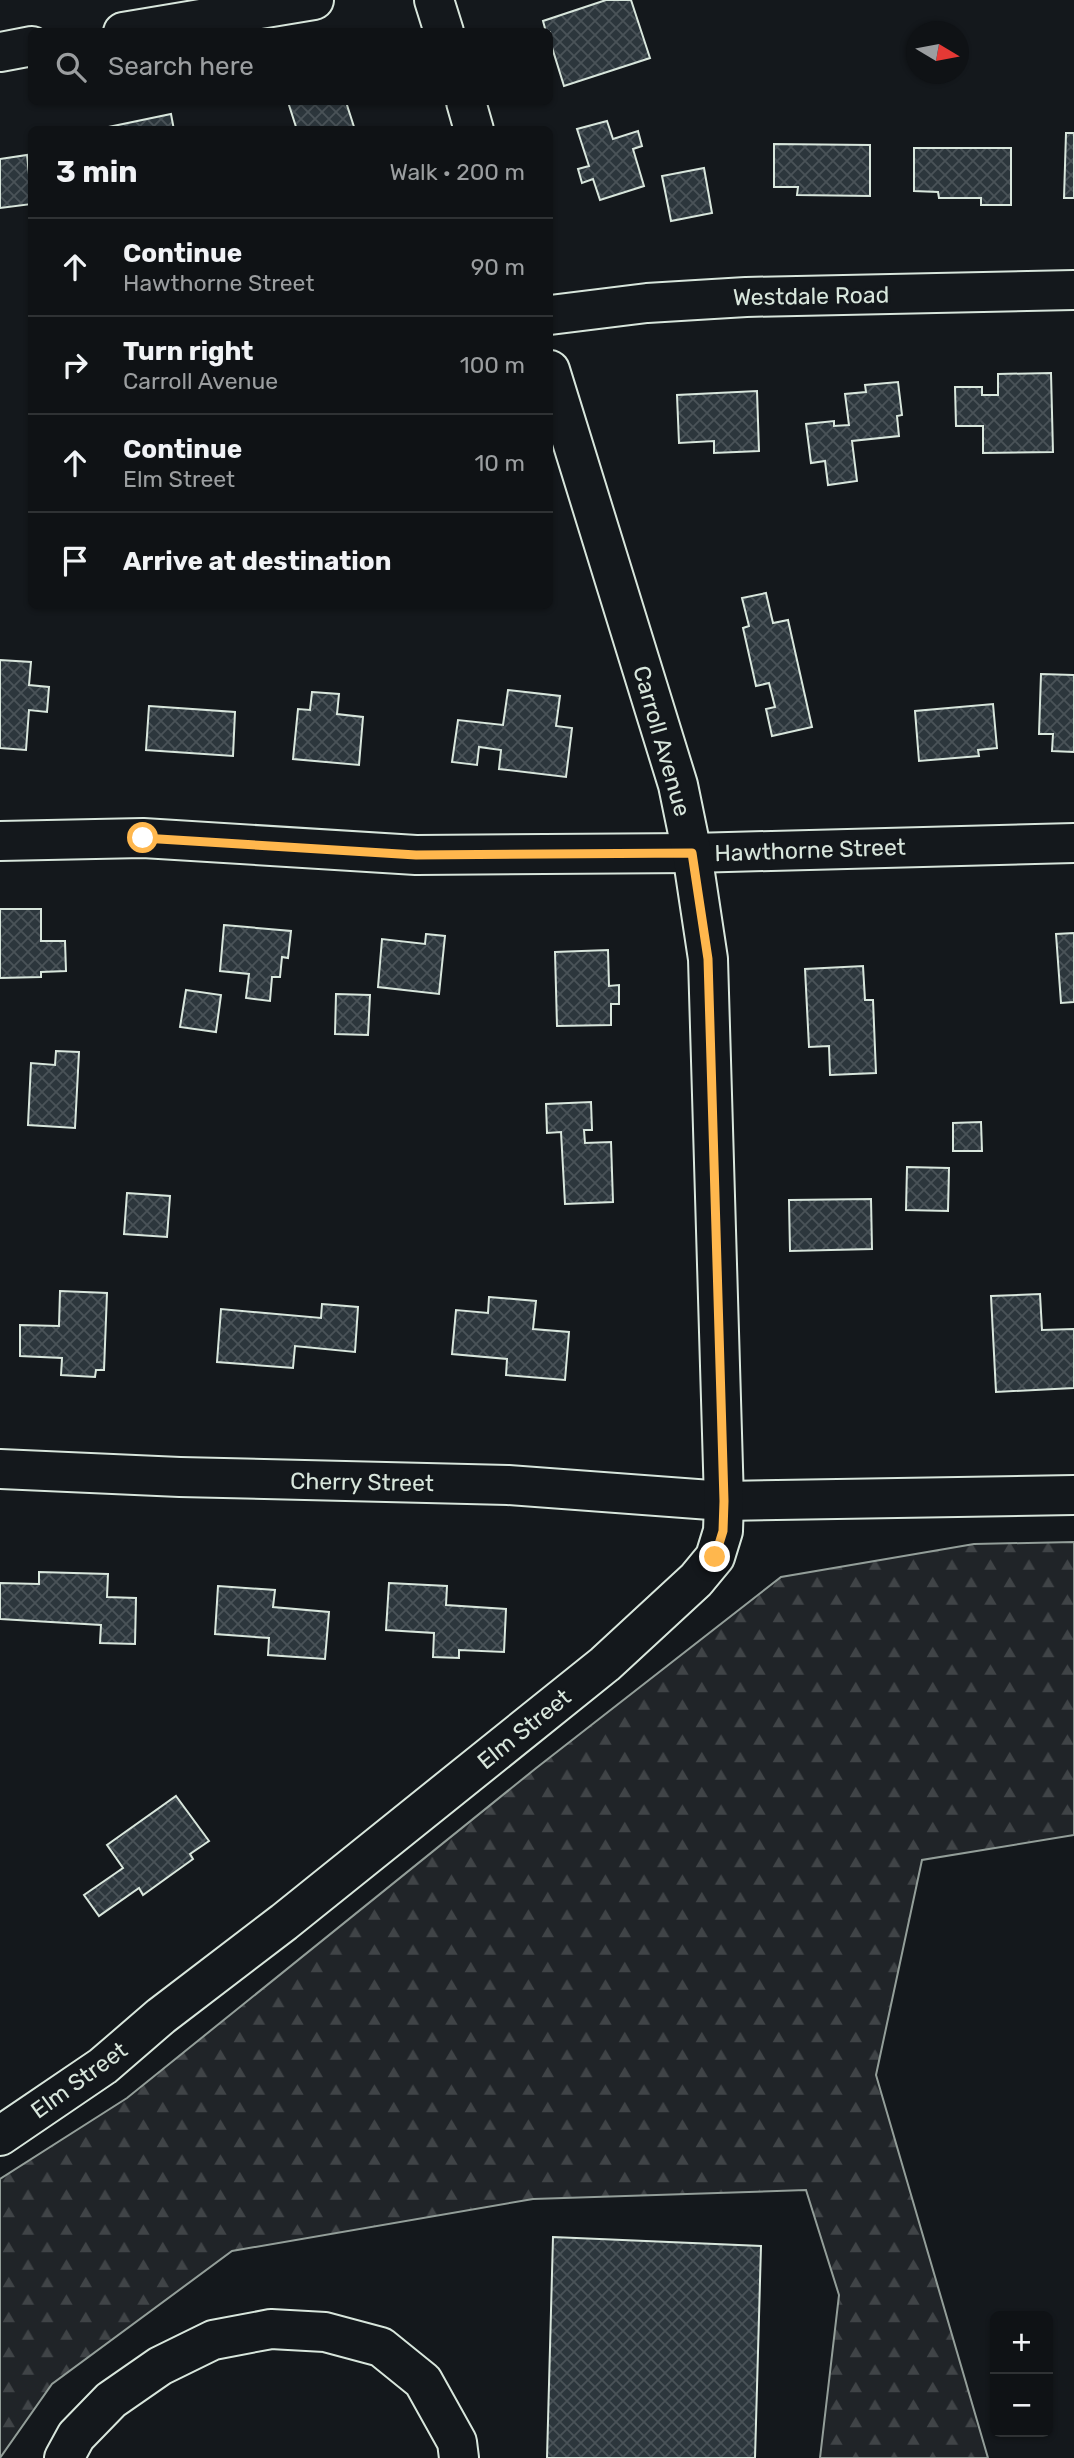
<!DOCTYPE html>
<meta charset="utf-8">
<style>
:root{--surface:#0f1215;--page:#181b1e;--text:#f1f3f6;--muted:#9b9ea0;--line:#2f3234}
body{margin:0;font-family:Rubik,sans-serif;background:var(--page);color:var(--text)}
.controls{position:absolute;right:21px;bottom:21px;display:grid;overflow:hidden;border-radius:10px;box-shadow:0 2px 5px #0004}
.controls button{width:63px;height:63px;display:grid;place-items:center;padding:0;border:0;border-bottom:2px solid var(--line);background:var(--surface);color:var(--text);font:35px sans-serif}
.compass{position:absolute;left:906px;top:21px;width:63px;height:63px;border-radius:50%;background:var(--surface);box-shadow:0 2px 5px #0004;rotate:100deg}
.stop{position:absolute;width:21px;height:21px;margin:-16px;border:5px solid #ffb74d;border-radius:50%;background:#fff}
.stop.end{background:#ffb74d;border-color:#fff;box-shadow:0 2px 7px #0008}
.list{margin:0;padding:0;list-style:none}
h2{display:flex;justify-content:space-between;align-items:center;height:91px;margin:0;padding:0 28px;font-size:30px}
h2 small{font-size:23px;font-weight:400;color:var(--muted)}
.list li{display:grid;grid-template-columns:46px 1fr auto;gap:21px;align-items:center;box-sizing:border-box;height:98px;padding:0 28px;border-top:2px solid var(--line)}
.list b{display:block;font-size:26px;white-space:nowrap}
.list p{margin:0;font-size:23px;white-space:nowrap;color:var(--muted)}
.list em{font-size:23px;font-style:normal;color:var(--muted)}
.icon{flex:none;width:38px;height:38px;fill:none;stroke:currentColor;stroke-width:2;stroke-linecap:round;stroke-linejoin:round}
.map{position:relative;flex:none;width:1074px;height:2458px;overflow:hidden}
.search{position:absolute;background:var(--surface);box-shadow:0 2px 5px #0004;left:28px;top:28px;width:525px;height:77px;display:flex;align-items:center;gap:18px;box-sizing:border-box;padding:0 24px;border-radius:10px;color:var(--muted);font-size:26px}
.panel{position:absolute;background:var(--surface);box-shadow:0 2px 5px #0004;left:28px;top:126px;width:525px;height:483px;border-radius:10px}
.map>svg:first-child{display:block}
.forest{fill:url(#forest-firs);stroke:#939e99;stroke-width:2}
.building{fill:url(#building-cross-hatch);stroke:#d8e6dc;stroke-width:2}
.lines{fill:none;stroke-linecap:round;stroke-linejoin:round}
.minor-casing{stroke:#d8e6dc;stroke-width:42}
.minor{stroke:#14181c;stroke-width:38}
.route{stroke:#ffb74d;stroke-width:9}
.labels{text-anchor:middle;stroke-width:5;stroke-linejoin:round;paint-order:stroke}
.street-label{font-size:23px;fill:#d8e6dc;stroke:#14181c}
</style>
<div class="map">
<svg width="1074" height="2458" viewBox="0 0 1074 2458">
<defs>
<pattern id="forest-firs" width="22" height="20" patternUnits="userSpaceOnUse" patternTransform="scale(1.75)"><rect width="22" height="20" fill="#202428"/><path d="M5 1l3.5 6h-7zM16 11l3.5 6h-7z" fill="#404447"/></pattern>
<pattern id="building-cross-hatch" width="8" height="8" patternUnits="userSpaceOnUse" patternTransform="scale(1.75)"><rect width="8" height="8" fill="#2c363c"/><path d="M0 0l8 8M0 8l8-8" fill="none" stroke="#4a5358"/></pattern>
</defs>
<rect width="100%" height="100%" fill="#14181c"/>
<path class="forest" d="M 1074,1542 L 1074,1835 L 922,1860 L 876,2075 L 988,2458 L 820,2458 L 839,2295 L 806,2190 L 533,2199 L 232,2251 L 52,2384 L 0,2458 L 0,2179 L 127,2098 L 535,1769 L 781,1577 L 974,1544 Z"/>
<g class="building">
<path d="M 606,0 L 631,0 L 650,58 L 564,86 L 550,41 L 550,32 L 546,32 L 543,21 Z"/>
<path d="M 288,102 L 346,102 L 355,130 L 297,130 Z"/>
<path d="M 171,114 L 174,130 L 94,130 Z"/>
<path d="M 607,121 L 613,139 L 638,131 L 642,146 L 633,149 L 644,186 L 600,200 L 593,179 L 582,183 L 578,169 L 589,166 L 577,129 Z"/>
<path d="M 1066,133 L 1074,133 L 1074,198 L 1064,198 Z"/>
<path d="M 774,144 L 870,145 L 870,196 L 797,195 L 798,187 L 774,187 Z"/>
<path d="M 914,148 L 1011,148 L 1011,205 L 981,205 L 981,198 L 939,198 L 938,192 L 914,191 Z"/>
<path d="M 27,155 L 32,204 L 0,208 L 0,159 Z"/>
<path d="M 704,168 L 712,213 L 671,221 L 662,176 Z"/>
<path d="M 1051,373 L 1053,452 L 983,453 L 983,426 L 956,426 L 955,387 L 982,387 L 982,395 L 998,395 L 998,374 Z"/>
<path d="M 898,382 L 902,415 L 897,416 L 899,436 L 852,441 L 857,481 L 828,485 L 825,461 L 811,463 L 806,424 L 834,421 L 834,426 L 849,425 L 845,394 L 866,392 L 865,385 Z"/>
<path d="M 757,391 L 759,451 L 714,453 L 714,441 L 679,443 L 677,395 Z"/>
<path d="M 766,593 L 773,623 L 788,620 L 812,727 L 772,736 L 766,709 L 775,707 L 769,683 L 756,686 L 743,628 L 749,626 L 742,598 Z"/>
<path d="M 0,660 L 31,662 L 29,685 L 49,687 L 47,712 L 29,710 L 26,750 L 0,748 Z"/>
<path d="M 1041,674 L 1074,675 L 1074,752 L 1052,751 L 1053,734 L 1039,734 Z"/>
<path d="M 508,690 L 560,696 L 556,726 L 572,728 L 566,777 L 499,769 L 501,750 L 479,747 L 477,765 L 452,762 L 458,720 L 503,725 Z"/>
<path d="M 312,692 L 339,694 L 337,714 L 363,717 L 359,765 L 293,759 L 298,709 L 310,710 Z"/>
<path d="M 993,704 L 997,748 L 978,750 L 979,756 L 919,761 L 915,711 Z"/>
<path d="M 149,706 L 235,712 L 233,756 L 146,750 Z"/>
<path d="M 0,909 L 41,909 L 41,941 L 65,941 L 66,971 L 41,972 L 41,977 L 0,978 Z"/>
<path d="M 224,925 L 291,931 L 288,958 L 282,957 L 280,977 L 272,977 L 270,1001 L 246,998 L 249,974 L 220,971 Z"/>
<path d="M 1074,933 L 1074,1002 L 1061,1003 L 1056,934 Z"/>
<path d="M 426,934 L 445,936 L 439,994 L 378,987 L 382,939 L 425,944 Z"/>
<path d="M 608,950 L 609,986 L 619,985 L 619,1004 L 611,1004 L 611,1025 L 557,1026 L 555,952 Z"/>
<path d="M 863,966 L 865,1000 L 873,1000 L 876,1073 L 830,1075 L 829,1046 L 809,1047 L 805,969 Z"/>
<path d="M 186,990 L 221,995 L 216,1032 L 180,1027 Z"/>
<path d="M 336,994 L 370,995 L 368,1035 L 335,1034 Z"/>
<path d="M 56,1051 L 79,1052 L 75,1128 L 28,1125 L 31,1063 L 55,1065 Z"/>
<path d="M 591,1102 L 592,1130 L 584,1130 L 585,1143 L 611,1142 L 613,1202 L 565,1204 L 561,1132 L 547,1133 L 546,1104 Z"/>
<path d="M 981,1122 L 982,1151 L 953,1151 L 953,1123 Z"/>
<path d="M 907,1167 L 949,1168 L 948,1211 L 906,1210 Z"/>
<path d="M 127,1193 L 170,1196 L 167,1237 L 124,1234 Z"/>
<path d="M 871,1199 L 872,1249 L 790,1251 L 789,1200 Z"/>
<path d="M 60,1291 L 107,1293 L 104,1370 L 96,1370 L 95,1377 L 61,1375 L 62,1358 L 20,1356 L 20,1325 L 59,1326 Z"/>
<path d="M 1040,1294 L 1042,1330 L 1074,1329 L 1074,1388 L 996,1392 L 991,1296 Z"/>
<path d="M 489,1297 L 536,1301 L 533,1329 L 569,1332 L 565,1380 L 506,1375 L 507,1359 L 452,1354 L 456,1310 L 488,1313 Z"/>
<path d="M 322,1304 L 358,1307 L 355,1352 L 295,1346 L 293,1368 L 217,1362 L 221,1309 L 321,1318 Z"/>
<path d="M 39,1572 L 108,1574 L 107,1597 L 136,1598 L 135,1644 L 100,1643 L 101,1625 L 0,1619 L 0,1583 L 39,1584 Z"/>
<path d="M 389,1583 L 447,1586 L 446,1605 L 506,1609 L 504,1652 L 459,1650 L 459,1658 L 433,1657 L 434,1633 L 386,1630 Z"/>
<path d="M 218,1586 L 275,1590 L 273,1607 L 329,1612 L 325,1659 L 268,1655 L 269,1638 L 215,1634 Z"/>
<path d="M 176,1796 L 209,1841 L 190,1854 L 193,1859 L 143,1895 L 139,1888 L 99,1916 L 84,1895 L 123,1868 L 107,1845 Z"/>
<path d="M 553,2237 L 761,2246 L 755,2458 L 547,2458 Z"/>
</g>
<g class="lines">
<defs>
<g id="minor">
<path d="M 434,0 L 444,32"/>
<path d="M 123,32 L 314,0"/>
<path d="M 0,52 L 32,46"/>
<path d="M 466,102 L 474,130"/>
<path d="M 550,315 L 647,303 L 746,297 L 1074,290"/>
<path d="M 0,841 L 143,838 L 416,855 L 692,853 L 1074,843"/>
<path d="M 0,1469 L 180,1477 L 508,1485 L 724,1501 L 1074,1495"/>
<path d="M 0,2136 L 103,2066 L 161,2016 L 284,1922 L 605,1664 L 696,1580 L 715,1557 L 723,1531 L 724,1501 L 708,959 L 692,853 L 678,785 L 550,370"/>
<path d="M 64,2458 L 76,2436 L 111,2400 L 160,2366 L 213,2340 L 271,2329 L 325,2332 L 381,2347 L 423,2381 L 457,2442 L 459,2458"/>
</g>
</defs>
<use href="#minor" class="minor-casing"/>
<use href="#minor" class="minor"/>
</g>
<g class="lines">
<path class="route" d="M 143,838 L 416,855 L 692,853 L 708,959 L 724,1501 L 723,1531 L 715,1557"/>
</g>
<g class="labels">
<g class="street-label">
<text transform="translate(811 296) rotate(-1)" y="8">Westdale Road</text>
<text transform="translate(662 741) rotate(74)" y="8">Carroll Avenue</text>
<text transform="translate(810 850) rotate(-2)" y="8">Hawthorne Street</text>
<text transform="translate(362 1482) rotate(1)" y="8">Cherry Street</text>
<text transform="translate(524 1729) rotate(-39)" y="8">Elm Street</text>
<text transform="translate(79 2080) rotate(-36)" y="8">Elm Street</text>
</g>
</g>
</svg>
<div class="controls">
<button>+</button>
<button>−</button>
</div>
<svg class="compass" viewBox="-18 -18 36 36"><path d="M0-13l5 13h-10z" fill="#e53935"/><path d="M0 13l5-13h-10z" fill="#9b9ea0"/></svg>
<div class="stop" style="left:143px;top:838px"></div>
<div class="stop end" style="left:715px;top:1557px"></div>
<div class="search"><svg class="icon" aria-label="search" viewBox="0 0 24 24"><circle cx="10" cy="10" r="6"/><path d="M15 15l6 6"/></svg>Search here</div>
<section class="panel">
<h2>3 min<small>Walk · 200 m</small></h2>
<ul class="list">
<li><svg class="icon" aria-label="ahead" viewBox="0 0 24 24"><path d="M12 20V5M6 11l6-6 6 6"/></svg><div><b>Continue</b><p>Hawthorne Street</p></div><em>90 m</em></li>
<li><svg class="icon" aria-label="right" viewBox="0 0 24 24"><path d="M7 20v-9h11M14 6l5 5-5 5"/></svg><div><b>Turn right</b><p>Carroll Avenue</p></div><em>100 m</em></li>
<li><svg class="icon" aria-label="ahead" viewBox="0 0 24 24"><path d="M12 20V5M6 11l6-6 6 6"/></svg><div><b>Continue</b><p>Elm Street</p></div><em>10 m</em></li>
<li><svg class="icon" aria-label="arrive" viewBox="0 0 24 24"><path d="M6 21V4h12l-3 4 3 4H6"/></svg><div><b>Arrive at destination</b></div></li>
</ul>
</section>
</div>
